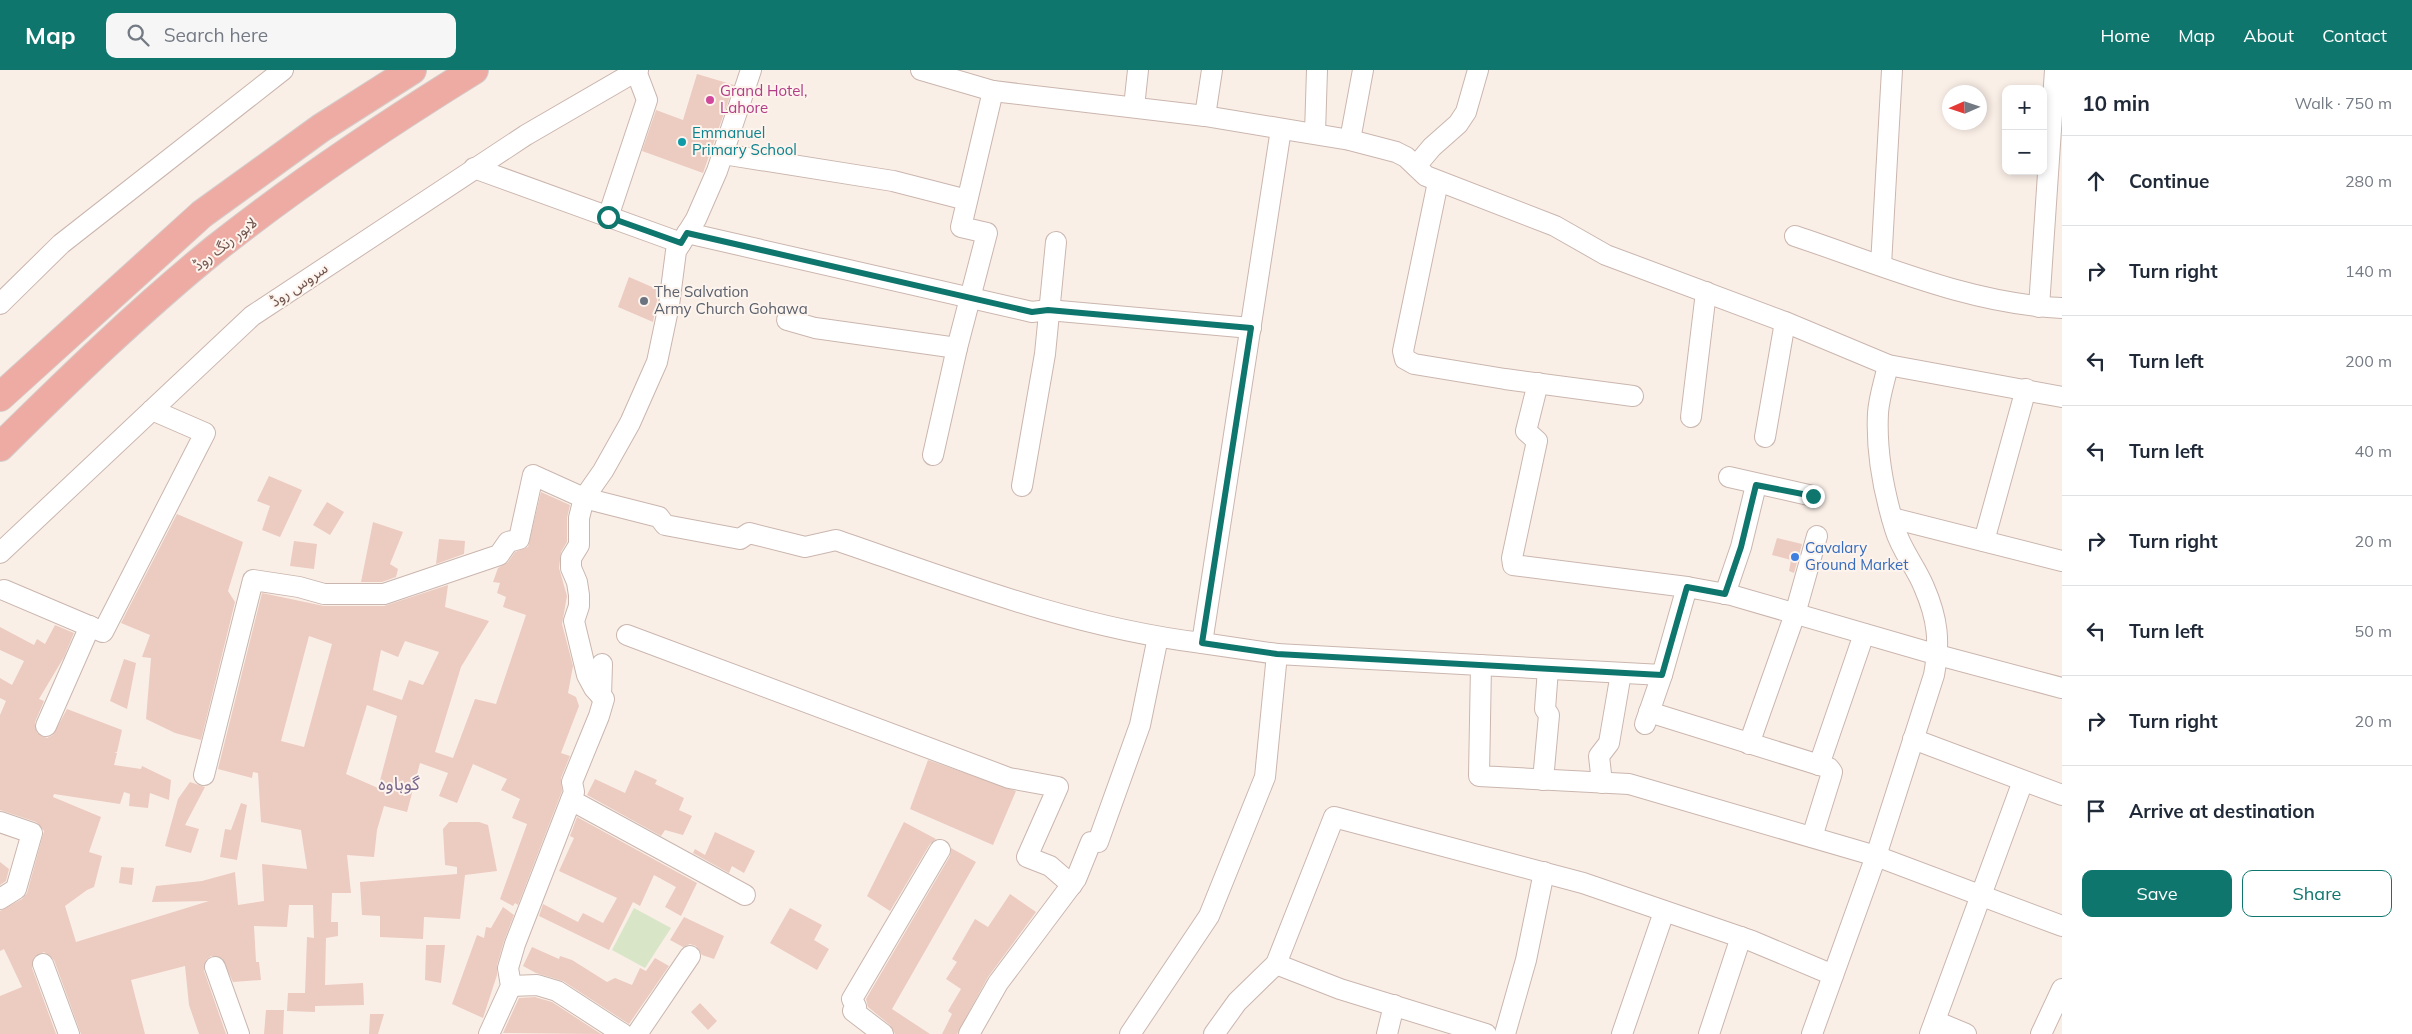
<!DOCTYPE html>
<meta charset="utf-8">
<style>
:root{--surface:#fff;--page:#f6f6f7;--text:#1f2937;--muted:#747a83;--line:#e0e1e3;--accent:#0f766e}
body{margin:0;font-family:Mulish,"Noto Sans Arabic",sans-serif;background:var(--page);color:var(--text)}
.controls{position:absolute;right:15px;top:15px;display:grid;overflow:hidden;border-radius:10px;box-shadow:0 2px 8px #0003}
.controls button{width:45px;height:45px;display:grid;place-items:center;padding:0;border:0;border-bottom:1px solid var(--line);background:var(--surface);color:var(--text);font:25px sans-serif}
.compass{position:absolute;left:1942px;top:15px;width:45px;height:45px;border-radius:50%;background:var(--surface);box-shadow:0 2px 8px #0003;rotate:267deg}
.stop{position:absolute;width:15px;height:15px;margin:-11px;border:4px solid #0f766e;border-radius:50%;background:#fff}
.stop.end{background:#0f766e;border-color:#fff;box-shadow:0 1px 5px #0008}
.list{margin:0;padding:0;list-style:none}
h2{display:flex;justify-content:space-between;align-items:center;height:65px;margin:0;padding:0 20px;font-size:21px}
h2 small{font-size:16px;font-weight:400;color:var(--muted)}
.list li{display:grid;grid-template-columns:32px 1fr auto;gap:15px;align-items:center;box-sizing:border-box;height:90px;padding:0 20px;border-top:1px solid var(--line)}
.list b{display:block;font-size:19px;white-space:nowrap}
.list em{font-size:16px;font-style:normal;color:var(--muted)}
.actions{display:flex;gap:10px;padding:15px 20px}
.actions a{flex:1;padding:11px 0;border:1px solid var(--accent);border-radius:10px;text-align:center;font-size:18px;color:var(--accent)}
.actions .main{background:var(--accent);color:#fff}
.icon{flex:none;width:28px;height:28px;fill:none;stroke:currentColor;stroke-width:2;stroke-linecap:round;stroke-linejoin:round}
.map{position:relative;flex:none;width:2062px;height:964px;overflow:hidden}
header{display:flex;align-items:center;gap:30px;box-sizing:border-box;height:70px;padding:0 25px;background:var(--accent);color:#fff}
header strong{font-size:24px}
nav{display:flex;gap:28px;margin-inline-start:auto;font-size:18px}
.search{width:350px;height:45px;background:var(--page);display:flex;align-items:center;gap:12px;box-sizing:border-box;padding:0 18px;border-radius:10px;color:var(--muted);font-size:19px}
main{display:flex}
aside{flex:1;background:var(--surface)}
.map>svg:first-child{display:block}
.green{fill:#d8e6c7}
.building{fill:#eccbc1;fill-rule:evenodd}
.lines{fill:none;stroke-linecap:round;stroke-linejoin:round}
.minor-casing{stroke:#cab6ae;stroke-width:22}
.highway-casing{stroke:#d4ccca;stroke-width:30}
.minor{stroke:#fff;stroke-width:20}
.highway{stroke:#edaba4;stroke-width:28}
.route{stroke:#0f766e;stroke-width:6}
.hotel-dot{fill:#d1479c;stroke:#fdf4ed;stroke-width:2}
.culture-dot{fill:#0f9aa8;stroke:#fdf4ed;stroke-width:2}
.worship-dot{fill:#6b7280;stroke:#fdf4ed;stroke-width:2}
.shop-dot{fill:#3f7fe0;stroke:#fdf4ed;stroke-width:2}
.labels{text-anchor:middle;stroke-width:4;stroke-linejoin:round;paint-order:stroke}
.hotel-label{font-size:15px;fill:#b23c85;stroke:#fdf4ed;text-anchor:start}
.culture-label{font-size:15px;fill:#0d838f;stroke:#fdf4ed;text-anchor:start}
.street-label{font-size:15px;fill:#70554e;stroke:#fdf4ed}
.worship-label{font-size:15px;fill:#5b616d;stroke:#fdf4ed;text-anchor:start}
.shop-label{font-size:15px;fill:#366cbe;stroke:#fdf4ed;text-anchor:start}
.quarter-label{font-size:18px;fill:#7a668c;stroke:#fdf4ed}
</style>
<header>
<strong>Map</strong>
<div class="search"><svg class="icon" aria-label="search" viewBox="0 0 24 24"><circle cx="10" cy="10" r="6"/><path d="M15 15l6 6"/></svg>Search here</div>
<nav><a>Home</a><a>Map</a><a>About</a><a>Contact</a></nav>
</header>
<main>
<div class="map">
<svg width="2062" height="964" viewBox="0 0 2062 964">
<rect width="100%" height="100%" fill="#faefe7"/>
<path class="green" d="M 634,838 L 671,858 L 645,898 L 612,880 Z"/>
<g class="building">
<path d="M 697,4 L 734,15 L 703,103 L 642,81 L 656,40 L 683,50 Z"/>
<path d="M 629,207 L 659,220 L 653,252 L 618,237 Z"/>
<path d="M 269,406 L 302,420 L 280,467 L 262,460 L 270,436 L 257,431 Z"/>
<path d="M 541,422 L 570,435 L 567,448 L 567,472 L 561,482 L 559,498 L 567,526 L 562,554 L 573,596 L 568,623 L 576,627 L 579,636 L 561,683 L 570,686 L 561,708 L 562,721 L 518,835 L 515,833 L 513,836 L 500,829 L 527,754 L 512,748 L 520,729 L 501,720 L 507,709 L 473,694 L 457,733 L 439,726 L 448,703 L 420,693 L 407,742 L 384,736 L 377,760 L 374,787 L 347,785 L 351,823 L 332,823 L 331,852 L 338,852 L 338,866 L 326,868 L 325,915 L 363,913 L 364,935 L 315,936 L 315,942 L 287,941 L 288,923 L 305,923 L 307,867 L 314,868 L 313,835 L 289,835 L 287,857 L 254,856 L 256,892 L 259,892 L 261,910 L 233,912 L 222,888 L 211,886 L 206,890 L 204,901 L 226,964 L 199,964 L 189,935 L 185,896 L 131,910 L 145,964 L 81,964 L 54,890 L 44,882 L 34,887 L 32,898 L 56,964 L 0,964 L 0,926 L 22,917 L 4,879 L 0,881 L 0,841 L 22,829 L 27,823 L 44,761 L 36,752 L 0,740 L 0,645 L 6,631 L 0,628 L 0,608 L 12,615 L 24,591 L 0,580 L 0,557 L 34,575 L 37,569 L 45,574 L 55,555 L 74,563 L 64,587 L 39,629 L 44,631 L 35,652 L 37,663 L 47,668 L 53,665 L 67,639 L 122,660 L 117,682 L 114,682 L 117,683 L 114,695 L 141,699 L 142,696 L 171,710 L 169,730 L 150,723 L 148,738 L 129,736 L 130,724 L 124,722 L 120,734 L 54,724 L 53,727 L 101,747 L 89,782 L 102,786 L 94,817 L 87,820 L 65,836 L 76,872 L 209,831 L 152,832 L 156,816 L 202,811 L 235,802 L 238,835 L 264,831 L 262,794 L 307,799 L 301,760 L 261,752 L 258,703 L 253,702 L 252,708 L 218,699 L 262,523 L 324,536 L 384,536 L 448,515 L 445,537 L 489,551 L 461,597 L 435,682 L 453,688 L 475,629 L 496,634 L 526,545 L 503,537 L 506,527 L 497,523 L 500,513 L 493,512 L 498,498 L 508,492 L 515,482 L 528,477 ZM 309,566 L 332,574 L 304,677 L 281,671 ZM 405,571 L 439,582 L 423,615 L 409,610 L 402,630 L 373,620 L 381,580 L 398,587 ZM 367,635 L 397,646 L 378,718 L 346,704 Z"/>
<path d="M 327,432 L 344,442 L 330,465 L 313,455 Z"/>
<path d="M 177,444 L 243,472 L 228,521 L 235,532 L 201,670 L 175,663 L 146,649 L 151,588 L 142,587 L 150,565 L 121,553 Z"/>
<path d="M 373,452 L 403,462 L 390,494 L 398,499 L 396,507 L 382,512 L 361,512 Z"/>
<path d="M 1777,468 L 1802,474 L 1794,503 L 1789,501 L 1791,490 L 1772,485 Z"/>
<path d="M 439,469 L 465,471 L 464,484 L 436,494 Z"/>
<path d="M 294,471 L 317,474 L 314,499 L 290,496 Z"/>
<path d="M 124,589 L 136,593 L 127,639 L 110,631 Z"/>
<path d="M 928,690 L 1016,721 L 993,775 L 910,739 Z"/>
<path d="M 635,700 L 657,710 L 655,714 L 684,728 L 679,740 L 692,746 L 683,765 L 665,760 L 661,766 L 587,725 L 595,709 L 625,723 Z"/>
<path d="M 190,712 L 205,717 L 185,755 L 199,759 L 191,783 L 165,776 L 178,729 Z"/>
<path d="M 241,733 L 247,735 L 237,790 L 220,787 L 225,759 L 231,760 Z"/>
<path d="M 577,747 L 697,813 L 681,846 L 665,837 L 676,817 L 654,805 L 640,836 L 633,832 L 609,880 L 539,846 L 543,834 L 578,852 L 583,843 L 603,853 L 617,828 L 559,801 L 574,768 L 570,766 Z"/>
<path d="M 449,752 L 479,752 L 488,755 L 497,801 L 465,805 L 460,849 L 424,847 L 423,869 L 380,867 L 380,846 L 362,845 L 360,812 L 457,804 L 457,797 L 445,795 L 443,759 Z"/>
<path d="M 904,752 L 936,769 L 930,774 L 890,841 L 867,826 Z"/>
<path d="M 715,762 L 755,781 L 744,803 L 732,796 L 729,803 L 693,783 L 695,779 L 705,785 Z"/>
<path d="M 951,778 L 976,792 L 892,939 L 930,964 L 895,964 L 890,955 L 868,937 L 866,929 L 950,786 Z"/>
<path d="M 0,792 L 9,799 L 6,811 L 0,815 Z"/>
<path d="M 121,797 L 134,798 L 132,815 L 119,813 Z"/>
<path d="M 1010,824 L 1036,842 L 988,907 L 957,964 L 942,964 L 952,944 L 948,941 L 961,919 L 946,909 L 957,892 L 952,889 L 975,849 L 988,857 Z"/>
<path d="M 503,837 L 514,845 L 504,871 L 497,895 L 497,905 L 483,948 L 452,934 L 477,865 L 484,868 L 486,857 L 491,858 Z"/>
<path d="M 790,838 L 822,855 L 814,870 L 829,879 L 817,900 L 770,873 Z"/>
<path d="M 684,847 L 724,866 L 714,889 L 702,885 L 696,876 L 690,874 L 683,877 L 670,870 Z"/>
<path d="M 426,875 L 445,875 L 441,913 L 425,910 Z"/>
<path d="M 532,877 L 559,889 L 560,886 L 572,890 L 607,912 L 615,908 L 632,915 L 640,898 L 646,901 L 655,888 L 669,896 L 629,954 L 563,911 L 536,903 L 523,896 Z"/>
<path d="M 535,927 L 552,932 L 601,964 L 503,963 L 519,928 Z"/>
<path d="M 700,933 L 717,951 L 708,960 L 691,942 Z"/>
<path d="M 266,940 L 284,940 L 283,964 L 264,964 Z"/>
<path d="M 370,944 L 384,944 L 378,964 L 369,964 Z"/>
</g>
<g class="lines">
<defs>
<g id="minor">
<path d="M 921,0 L 993,21 L 1205,46 L 1350,70 L 1396,82 L 1406,87 L 1426,106 L 1555,156 L 1606,185 L 1785,252 L 1888,295 L 2062,327"/>
<path d="M 1134,37 L 1138,0"/>
<path d="M 1205,46 L 1212,0"/>
<path d="M 1315,63 L 1317,0"/>
<path d="M 1350,70 L 1363,0"/>
<path d="M 723,84 L 893,111 L 967,130"/>
<path d="M 1416,96 L 1432,77 L 1458,54 L 1466,42 L 1478,0"/>
<path d="M 474,98 L 681,173"/>
<path d="M 1438,112 L 1403,281 L 1405,289 L 1414,294 L 1505,309 L 1633,326"/>
<path d="M 608,147 L 647,30 L 636,1"/>
<path d="M 687,163 L 1032,242 L 1048,240 L 1251,258"/>
<path d="M 1795,166 C 1882,195 1970,234 2062,238"/>
<path d="M 1881,195 L 1892,0"/>
<path d="M 0,234 L 61,174 L 283,0"/>
<path d="M 2039,237 L 2055,0"/>
<path d="M 787,250 L 815,258 L 957,278"/>
<path d="M 1538,313 L 1526,361 L 1537,371 L 1512,488 L 1513,495 L 1687,517"/>
<path d="M 1691,347 L 1706,222"/>
<path d="M 1765,367 L 1785,252"/>
<path d="M 933,385 L 957,278 L 987,163 L 961,157 L 993,21"/>
<path d="M 1729,407 L 1813,426"/>
<path d="M 1022,416 L 1045,284 L 1056,172"/>
<path d="M 1892,448 L 2062,491"/>
<path d="M 1984,471 L 2026,319"/>
<path d="M 0,483 L 252,246 L 526,65 L 638,0"/>
<path d="M 4,520 L 103,562 L 205,363 L 152,340"/>
<path d="M 1725,524 L 1741,477 L 1756,415"/>
<path d="M 627,565 L 1009,708 L 1058,717 L 1027,787 L 1050,796 L 1072,815"/>
<path d="M 1277,584 L 1662,605 L 1687,517 L 1731,525 L 1938,585 L 2062,618"/>
<path d="M 1481,595 L 1479,706 L 1629,714 L 1876,786 L 2062,856"/>
<path d="M 601,626 L 602,594"/>
<path d="M 1649,642 L 1829,698 L 1832,702 L 1831,706 L 1812,767"/>
<path d="M 1645,654 L 1662,605"/>
<path d="M 46,656 L 90,556"/>
<path d="M 1913,669 L 2062,725"/>
<path d="M 1749,674 L 1795,544 L 1817,466"/>
<path d="M 1819,695 L 1864,564"/>
<path d="M 204,705 L 253,510 L 299,517 L 324,524 L 384,524 L 499,485 L 508,472 L 519,469 L 533,405 L 584,428 L 659,447 L 665,455 L 740,469 L 749,463 L 805,477 L 836,470 C 955,511 1076,558 1202,573 L 1281,59"/>
<path d="M 1543,710 L 1549,645 L 1545,639 L 1548,599"/>
<path d="M 1602,713 L 1599,686 L 1609,673 L 1621,603"/>
<path d="M 571,730 L 745,825"/>
<path d="M 0,752 L 32,763 L 16,819 L 0,829"/>
<path d="M 43,894 L 69,964"/>
<path d="M 1276,894 L 1340,919 L 1486,964"/>
<path d="M 215,897 L 239,964"/>
<path d="M 511,916 L 537,915 L 557,921 L 623,964"/>
<path d="M 1935,951 L 1966,964"/>
<path d="M 489,964 L 511,916 L 508,898 L 515,874 L 574,722 L 572,712 L 599,646 L 604,629 L 594,618 L 587,605 L 574,551 L 579,536 L 579,525 L 577,512 L 571,498 L 571,488 L 579,475 L 579,448 L 584,428 L 603,401 L 630,353 L 657,292 L 669,235 L 676,181 L 696,149 L 717,101 L 751,0"/>
<path d="M 637,964 L 690,886"/>
<path d="M 883,964 L 853,941 L 856,937 L 852,929 L 940,780"/>
<path d="M 969,964 L 998,913 L 1076,809 L 1091,772 L 1098,772 L 1140,655 L 1158,567"/>
<path d="M 1130,964 L 1209,846 L 1265,707 L 1277,584 L 1202,573"/>
<path d="M 1214,964 L 1237,932 L 1276,894 L 1334,747 L 1583,813 L 1752,871 L 1833,905"/>
<path d="M 1387,964 L 1394,935"/>
<path d="M 1505,964 L 1526,890 L 1544,802"/>
<path d="M 1622,964 L 1664,842"/>
<path d="M 1709,964 L 1741,867"/>
<path d="M 1812,964 L 1876,786 L 1934,605 C 1940,572 1938,549 1924,517 C 1916,497 1901,480 1895,459 C 1884,423 1876,381 1878,343 C 1879,327 1885,310 1888,295"/>
<path d="M 1930,964 L 2023,711"/>
<path d="M 2041,964 L 2062,919"/>
</g>
<g id="highway">
<path d="M 0,327 L 202,144 L 321,58 L 412,0"/>
<path d="M 0,377 C 69,309 140,240 215,179 C 297,114 385,55 474,0"/>
</g>
</defs>
<use href="#minor" class="minor-casing"/>
<use href="#highway" class="highway-casing"/>
<use href="#minor" class="minor"/>
<use href="#highway" class="highway"/>
</g>
<g class="lines">
<path class="route" d="M 608,147 L 681,173 L 687,163 L 1032,242 L 1048,240 L 1251,258 L 1202,573 L 1277,584 L 1662,605 L 1687,517 L 1725,524 L 1741,477 L 1756,415 L 1813,426"/>
</g>
<circle class="hotel-dot" cx="710" cy="30" r="5"/>
<circle class="culture-dot" cx="682" cy="72" r="5"/>
<circle class="worship-dot" cx="644" cy="231" r="5"/>
<circle class="shop-dot" cx="1795" cy="487" r="5"/>
<g class="labels">
<g class="hotel-label">
<text x="720" y="26">Grand Hotel,<tspan x="720" dy="17">Lahore</tspan></text>
</g>
<g class="culture-label">
<text x="692" y="68">Emmanuel<tspan x="692" dy="17">Primary School</tspan></text>
</g>
<g class="street-label">
<text transform="translate(225 174) rotate(-38)" y="5">لاہور رنگ روڈ</text>
<text transform="translate(299 215) rotate(-34)" y="5">سروس روڈ</text>
</g>
<g class="worship-label">
<text x="654" y="227">The Salvation<tspan x="654" dy="17">Army Church Gohawa</tspan></text>
</g>
<g class="shop-label">
<text x="1805" y="483">Cavalary<tspan x="1805" dy="17">Ground Market</tspan></text>
</g>
<g class="quarter-label">
<text x="399" y="720">گوہاوہ</text>
</g>
</g>
</svg>
<div class="controls">
<button>+</button>
<button>−</button>
</div>
<svg class="compass" viewBox="-18 -18 36 36"><path d="M0-13l5 13h-10z" fill="#e53935"/><path d="M0 13l5-13h-10z" fill="#747a83"/></svg>
<div class="stop" style="left:608px;top:147px"></div>
<div class="stop end" style="left:1813px;top:426px"></div>
</div>
<aside>
<h2>10 min<small>Walk · 750 m</small></h2>
<ul class="list">
<li><svg class="icon" aria-label="ahead" viewBox="0 0 24 24"><path d="M12 20V5M6 11l6-6 6 6"/></svg><div><b>Continue</b></div><em>280 m</em></li>
<li><svg class="icon" aria-label="right" viewBox="0 0 24 24"><path d="M7 20v-9h11M14 6l5 5-5 5"/></svg><div><b>Turn right</b></div><em>140 m</em></li>
<li><svg class="icon" aria-label="left" viewBox="0 0 24 24"><path d="M17 20v-9H6M10 6l-5 5 5 5"/></svg><div><b>Turn left</b></div><em>200 m</em></li>
<li><svg class="icon" aria-label="left" viewBox="0 0 24 24"><path d="M17 20v-9H6M10 6l-5 5 5 5"/></svg><div><b>Turn left</b></div><em>40 m</em></li>
<li><svg class="icon" aria-label="right" viewBox="0 0 24 24"><path d="M7 20v-9h11M14 6l5 5-5 5"/></svg><div><b>Turn right</b></div><em>20 m</em></li>
<li><svg class="icon" aria-label="left" viewBox="0 0 24 24"><path d="M17 20v-9H6M10 6l-5 5 5 5"/></svg><div><b>Turn left</b></div><em>50 m</em></li>
<li><svg class="icon" aria-label="right" viewBox="0 0 24 24"><path d="M7 20v-9h11M14 6l5 5-5 5"/></svg><div><b>Turn right</b></div><em>20 m</em></li>
<li><svg class="icon" aria-label="arrive" viewBox="0 0 24 24"><path d="M6 21V4h12l-3 4 3 4H6"/></svg><div><b>Arrive at destination</b></div></li>
</ul>
<div class="actions"><a class="main">Save</a><a>Share</a></div>
</aside>
</main>
